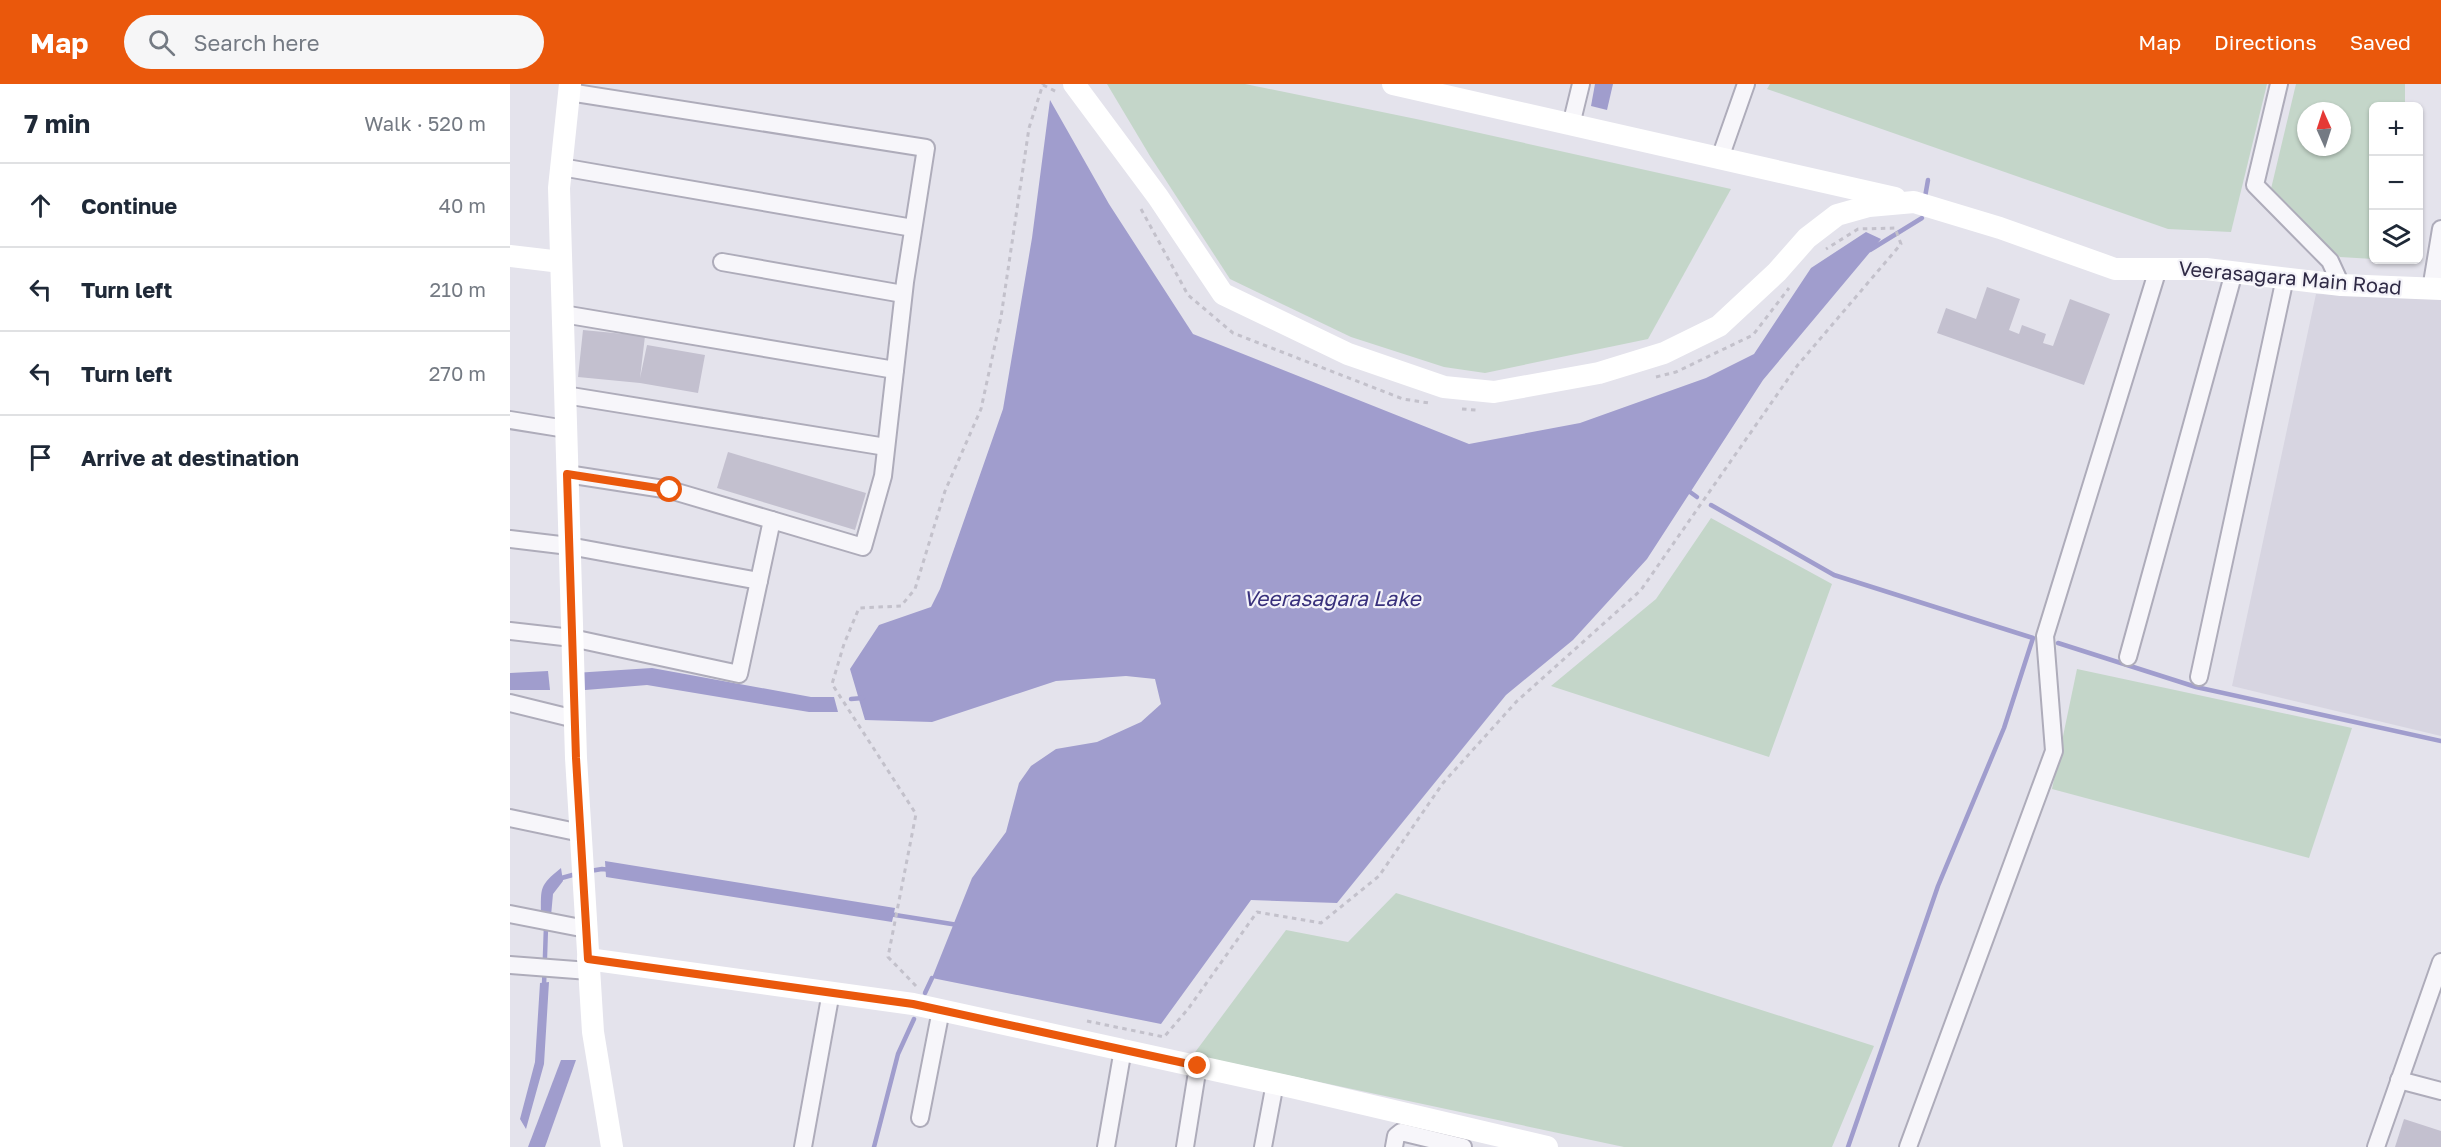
<!DOCTYPE html>
<meta charset="utf-8">
<style>
:root{--surface:#fff;--page:#f6f6f7;--text:#1f2937;--muted:#747a83;--line:#e0e1e3;--accent:#ea580c}
body{margin:0;font-family:"Golos Text",sans-serif;background:var(--page);color:var(--text)}
.controls{position:absolute;right:18px;top:18px;display:grid;overflow:hidden;border-radius:9px;box-shadow:0 2px 4px #0004}
.controls button{width:54px;height:54px;display:grid;place-items:center;padding:0;border:0;border-bottom:2px solid var(--line);background:var(--surface);color:var(--text);font:30px sans-serif}
.compass{position:absolute;left:1787px;top:18px;width:54px;height:54px;border-radius:50%;background:var(--surface);box-shadow:0 2px 4px #0004;rotate:357deg}
.stop{position:absolute;width:18px;height:18px;margin:-14px;border:4px solid #ea580c;border-radius:50%;background:#fff}
.stop.end{background:#ea580c;border-color:#fff;box-shadow:0 2px 6px #0008}
.list{margin:0;padding:0;list-style:none}
h2{display:flex;justify-content:space-between;align-items:center;height:78px;margin:0;padding:0 24px;font-size:26px}
h2 small{font-size:20px;font-weight:400;color:var(--muted)}
.list li{display:grid;grid-template-columns:39px 1fr auto;gap:18px;align-items:center;box-sizing:border-box;height:84px;padding:0 24px;border-top:2px solid var(--line)}
.list b{display:block;font-size:22px;white-space:nowrap}
.list em{font-size:20px;font-style:normal;color:var(--muted)}
.icon{flex:none;width:33px;height:33px;fill:none;stroke:currentColor;stroke-width:2;stroke-linecap:round;stroke-linejoin:round}
.map{position:relative;flex:none;width:1931px;height:1063px;overflow:hidden}
header{display:flex;align-items:center;gap:36px;box-sizing:border-box;height:84px;padding:0 30px;background:var(--accent);color:#fff}
header strong{font-size:28px}
nav{display:flex;gap:33px;margin-inline-start:auto;font-size:21px}
.search{width:420px;height:54px;background:var(--page);display:flex;align-items:center;gap:15px;box-sizing:border-box;padding:0 21px;border-radius:33px;color:var(--muted);font-size:22px}
main{display:flex}
aside{flex:1;background:var(--surface)}
.map>svg:first-child{display:block}
.built{fill:#d7d5e1}
.green{fill:#c4d6c9;fill-rule:evenodd}
.water{fill:#a09dcd}
.lines{fill:none;stroke-linecap:round;stroke-linejoin:round}
.stream{stroke:#a09dcd;stroke-width:4.5}
.building{fill:#c3c0cf}
.street-casing{stroke:#aeacba;stroke-width:20}
.path{stroke:#c3c1cb;stroke-width:3;stroke-dasharray:4.5 4.5;stroke-linecap:butt}
.street{stroke:#f7f6fa;stroke-width:16}
.secondary{stroke:#fff;stroke-width:22}
.route{stroke:#ea580c;stroke-width:8}
.labels{text-anchor:middle;stroke-width:4.5;stroke-linejoin:round;paint-order:stroke}
.street-label{font-size:20px;fill:#2f2a45;stroke:#f4f3f9}
.water-label{font-size:21px;font-style:italic;fill:#39317c;stroke:#f4f3f9}
</style>
<header>
<strong>Map</strong>
<div class="search"><svg class="icon" aria-label="search" viewBox="0 0 24 24"><circle cx="10" cy="10" r="6"/><path d="M15 15l6 6"/></svg>Search here</div>
<nav><a>Map</a><a>Directions</a><a>Saved</a></nav>
</header>
<main>
<aside>
<h2>7 min<small>Walk · 520 m</small></h2>
<ul class="list">
<li><svg class="icon" aria-label="ahead" viewBox="0 0 24 24"><path d="M12 20V5M6 11l6-6 6 6"/></svg><div><b>Continue</b></div><em>40 m</em></li>
<li><svg class="icon" aria-label="left" viewBox="0 0 24 24"><path d="M17 20v-9H6M10 6l-5 5 5 5"/></svg><div><b>Turn left</b></div><em>210 m</em></li>
<li><svg class="icon" aria-label="left" viewBox="0 0 24 24"><path d="M17 20v-9H6M10 6l-5 5 5 5"/></svg><div><b>Turn left</b></div><em>270 m</em></li>
<li><svg class="icon" aria-label="arrive" viewBox="0 0 24 24"><path d="M6 21V4h12l-3 4 3 4H6"/></svg><div><b>Arrive at destination</b></div></li>
</ul>
</aside>
<div class="map">
<svg width="1931" height="1063" viewBox="0 0 1931 1063">
<rect width="100%" height="100%" fill="#e4e3ec"/>
<path class="built" d="M 1806,210 L 1931,214 L 1931,652 L 1722,602 Z"/>
<g class="green">
<path d="M 597,0 L 735,0 L 911,36 L 1221,105 L 1138,255 L 975,289 L 934,283 L 841,253 L 720,195 L 640,72 Z"/>
<path d="M 1260,0 L 1757,0 L 1721,148 L 1658,145 L 1257,5 Z"/>
<path d="M 1786,0 L 1895,0 L 1895,22 L 1864,22 L 1863,175 L 1830,173 L 1760,109 ZM 1796,27 L 1832,27 L 1832,63 L 1796,63 Z"/>
<path d="M 1201,434 L 1322,500 L 1259,673 L 1041,602 L 1146,515 Z"/>
<path d="M 1567,585 L 1842,644 L 1799,774 L 1542,705 Z"/>
<path d="M 886,809 L 1364,962 L 1322,1063 L 1114,1063 L 683,971 L 776,846 L 838,858 Z"/>
</g>
<g class="water">
<path d="M 1085,0 L 1103,0 L 1097,26 L 1081,22 Z"/>
<path d="M 540,16 L 599,120 L 683,250 L 959,360 L 1070,339 L 1196,294 L 1244,270 L 1301,184 L 1356,148 L 1371,155 L 1253,296 L 1137,475 L 1063,556 L 996,611 L 827,819 L 741,816 L 651,940 L 422,894 L 462,794 L 496,748 L 509,699 L 521,682 L 546,665 L 587,658 L 631,638 L 651,620 L 645,595 L 616,592 L 546,597 L 422,638 L 355,636 L 340,585 L 369,541 L 421,523 L 430,505 L 493,325 L 522,154 Z"/>
<path d="M 142,584 L 301,613 L 324,613 L 328,628 L 299,628 L 137,601 L 63,607 L 64,589 Z"/>
<path d="M 38,587 L 40,606 L 0,606 L 0,589 Z"/>
<path d="M 95,777 L 385,824 L 382,838 L 96,793 Z"/>
<path d="M 51,784 L 53,797 L 43,810 L 41,832 L 31,831 C 31,803 29,802 51,784 Z"/>
<path d="M 39,898 L 34,980 L 16,1045 L 10,1035 L 25,978 L 30,899 Z"/>
<path d="M 51,976 L 66,976 L 35,1063 L 18,1063 Z"/>
</g>
<g class="lines">
<g class="stream">
<path d="M 1415,113 L 1418,96"/>
<path d="M 1360,166 L 1412,134"/>
<path d="M 1180,408 L 1187,413"/>
<path d="M 1201,421 L 1324,491 L 1523,554 L 1494,644 L 1428,802 L 1338,1063"/>
<path d="M 1548,559 L 1686,603 L 1931,657"/>
<path d="M 341,615 L 353,614"/>
<path d="M 80,787 L 92,785 L 101,786"/>
<path d="M 48,795 L 66,790"/>
<path d="M 379,830 L 448,841"/>
<path d="M 34,902 L 36,842"/>
<path d="M 415,909 L 422,894"/>
<path d="M 364,1063 L 388,970 L 404,935"/>
</g>
</g>
<g class="building">
<path d="M 1477,203 L 1510,215 L 1499,246 L 1509,250 L 1512,241 L 1536,250 L 1533,259 L 1543,262 L 1560,215 L 1600,230 L 1574,301 L 1427,249 L 1436,224 L 1466,235 Z"/>
<path d="M 73,246 L 135,252 L 130,294 L 137,261 L 195,271 L 188,309 L 130,299 L 68,293 Z"/>
<path d="M 218,368 L 356,409 L 345,446 L 207,404 Z"/>
<path d="M 1894,1035 L 1931,1047 L 1931,1063 L 1885,1063 Z"/>
</g>
<g class="lines">
<defs>
<g id="street">
<path d="M 1769,0 L 1745,101 L 1820,177 L 1831,201"/>
<path d="M 1061,41 L 1071,0"/>
<path d="M 1210,74 L 1236,0"/>
<path d="M 51,83 L 403,144"/>
<path d="M 212,178 L 393,210"/>
<path d="M 1921,205 L 1931,145"/>
<path d="M 53,230 L 385,286"/>
<path d="M 55,311 L 376,363"/>
<path d="M 0,336 L 56,345"/>
<path d="M 57,390 L 160,406 L 353,463 L 373,392 L 395,198 L 416,64 L 59,8"/>
<path d="M 0,455 L 59,462 L 249,497"/>
<path d="M 0,547 L 62,554 L 229,590 L 262,436"/>
<path d="M 1618,573 L 1724,188"/>
<path d="M 1689,593 L 1775,194"/>
<path d="M 0,619 L 65,635"/>
<path d="M 0,734 L 71,749"/>
<path d="M 0,830 L 76,845"/>
<path d="M 0,881 L 79,887"/>
<path d="M 1889,996 L 1931,1007"/>
<path d="M 410,1034 L 431,926"/>
<path d="M 293,1063 L 321,908"/>
<path d="M 596,1063 L 613,965"/>
<path d="M 675,1063 L 688,982"/>
<path d="M 753,1063 L 765,999"/>
<path d="M 884,1063 L 886,1052 L 891,1048 L 953,1063"/>
<path d="M 1398,1063 L 1544,667 L 1535,552 L 1648,185"/>
<path d="M 1866,1063 L 1931,878"/>
</g>
</defs>
<use href="#street" class="street-casing"/>
<g class="path">
<path d="M 533,1 L 547,8"/>
<path d="M 631,125 L 678,211 L 723,249 L 893,315 L 919,319"/>
<path d="M 1146,293 L 1166,288 L 1243,251 L 1279,204"/>
<path d="M 952,325 L 966,326"/>
<path d="M 406,902 L 378,873 L 406,730 L 322,600 L 334,560 L 349,524 L 391,522 L 405,505 L 435,407 L 471,325 L 491,233 L 519,44 L 533,0"/>
<path d="M 577,937 L 654,953 L 678,925 L 747,828 L 811,839 L 869,792 L 933,699 L 1007,617 L 1131,506 L 1287,282 L 1391,160 L 1385,144 L 1348,145 L 1316,165"/>
</g>
<use href="#street" class="street"/>
<g class="secondary">
<path d="M 60,0 L 49,104 L 66,674 L 83,948 L 102,1063"/>
<path d="M 564,0 L 648,113 L 713,210 L 838,270 L 934,303 L 984,308 L 1089,289 L 1154,269 L 1209,242 L 1267,188 L 1297,154 L 1327,131 L 1359,122 L 1404,118 L 1490,144 L 1605,185 L 1696,185 L 1831,201 L 1931,205"/>
<path d="M 883,0 L 1385,114"/>
<path d="M 0,172 L 51,178"/>
<path d="M 78,875 L 403,920 L 786,1004 L 1037,1063"/>
</g>
</g>
<g class="lines">
<path class="route" d="M 160,406 L 57,390 L 66,674 L 78,875 L 403,920 L 688,982"/>
</g>
<g class="labels">
<g class="street-label">
<text transform="translate(1780 194) rotate(5)" y="7">Veerasagara Main Road</text>
</g>
<g class="water-label">
<text x="822" y="522">Veerasagara Lake</text>
</g>
</g>
</svg>
<div class="controls">
<button>+</button>
<button>−</button>
<button><svg class="icon" aria-label="layers" viewBox="0 0 24 24"><path d="M12 4l9 5-9 5-9-5zM3 14l9 5 9-5"/></svg></button>
</div>
<svg class="compass" viewBox="-18 -18 36 36"><path d="M0-13l5 13h-10z" fill="#e53935"/><path d="M0 13l5-13h-10z" fill="#747a83"/></svg>
<div class="stop" style="left:160px;top:406px"></div>
<div class="stop end" style="left:688px;top:982px"></div>
</div>
</main>
